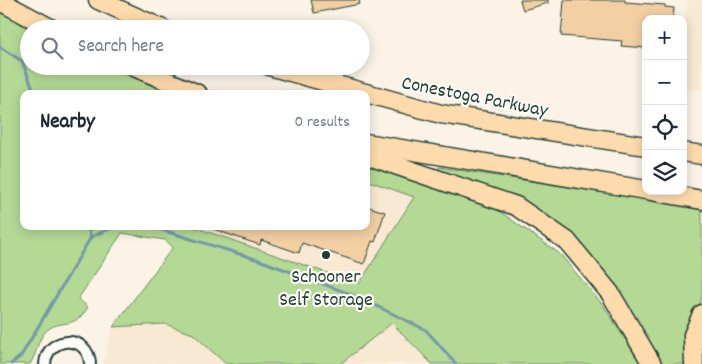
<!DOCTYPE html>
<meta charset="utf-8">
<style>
:root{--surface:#fff;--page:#f2f2f3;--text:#1f2937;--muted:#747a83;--line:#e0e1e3}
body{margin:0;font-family:Dekko,sans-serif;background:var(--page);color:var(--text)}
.controls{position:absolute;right:15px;top:15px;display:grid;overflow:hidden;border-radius:10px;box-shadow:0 2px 12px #0003}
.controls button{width:45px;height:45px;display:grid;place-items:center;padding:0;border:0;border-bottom:1px solid var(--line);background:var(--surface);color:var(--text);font:25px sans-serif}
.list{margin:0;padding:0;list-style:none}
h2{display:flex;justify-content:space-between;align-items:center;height:65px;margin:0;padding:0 20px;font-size:21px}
h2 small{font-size:16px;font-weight:400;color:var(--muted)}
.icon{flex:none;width:28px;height:28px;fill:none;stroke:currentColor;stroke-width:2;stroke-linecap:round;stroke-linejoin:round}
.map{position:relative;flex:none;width:702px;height:364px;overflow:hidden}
.search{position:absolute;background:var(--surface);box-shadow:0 2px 12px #0003;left:20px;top:20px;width:350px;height:55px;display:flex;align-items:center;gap:12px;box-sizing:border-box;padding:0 18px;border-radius:28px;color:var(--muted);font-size:19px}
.panel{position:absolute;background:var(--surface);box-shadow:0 2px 12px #0003;left:20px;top:90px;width:350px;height:140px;border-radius:10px}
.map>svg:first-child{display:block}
.built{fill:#f9e8d2}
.green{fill:#b3d994;stroke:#698b64}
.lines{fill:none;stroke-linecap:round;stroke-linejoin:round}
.stream{stroke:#7599aa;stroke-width:3}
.building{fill:#f3cfa4;stroke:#1f3d34}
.minor-casing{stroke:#1f3d34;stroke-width:14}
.motorway-casing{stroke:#1f3d34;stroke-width:21}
.minor{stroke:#fdfcf7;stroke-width:10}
.motorway{stroke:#fedbac;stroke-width:18}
.poi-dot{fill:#1f3d34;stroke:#fdfcf7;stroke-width:2}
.labels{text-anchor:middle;stroke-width:4.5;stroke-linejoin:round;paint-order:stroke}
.street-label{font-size:20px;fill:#1f3d34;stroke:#fdfcf7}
.poi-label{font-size:20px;fill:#1f3d34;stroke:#fdfcf7}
</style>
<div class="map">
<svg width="702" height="364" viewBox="0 0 702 364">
<rect width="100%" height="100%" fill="#fbf3e6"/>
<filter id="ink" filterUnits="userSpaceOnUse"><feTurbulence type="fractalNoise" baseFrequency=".02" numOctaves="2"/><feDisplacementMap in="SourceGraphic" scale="10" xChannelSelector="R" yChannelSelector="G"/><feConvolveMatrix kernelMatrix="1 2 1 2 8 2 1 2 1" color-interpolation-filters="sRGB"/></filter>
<g filter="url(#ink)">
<g class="built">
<path d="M 688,0 L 702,0 L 702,88 L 683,91 L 683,37 Z"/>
<path d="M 366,180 L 414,197 L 359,284 L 191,226 L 366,226 Z"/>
<path d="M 392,323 L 432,364 L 340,364 Z"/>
<path d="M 165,324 L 193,334 L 226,364 L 103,364 L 113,327 Z"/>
</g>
<g class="green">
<path d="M 0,11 L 29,29 L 29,66 L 107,66 L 172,94 L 24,94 L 24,226 L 191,226 L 359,284 L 414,197 L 366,180 L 366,162 L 495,208 L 560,254 L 603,305 L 641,364 L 432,364 L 392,323 L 340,364 L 226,364 L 193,334 L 165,324 L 113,327 L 173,247 L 165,240 L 122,233 L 78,299 L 88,307 C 73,332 60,317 45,332 C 37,341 37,354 30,364 L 0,364 Z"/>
<path d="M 439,167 L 702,208 L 702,297 L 688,338 L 686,364 L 663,364 L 613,284 L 575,242 L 437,173 Z"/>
</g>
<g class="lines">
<g class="stream">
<path d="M 0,47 L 22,61 L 35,94"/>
<path d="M 87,226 L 91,237"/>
<path d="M 149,226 L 259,260 L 358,297 L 426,330 L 456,364"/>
<path d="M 91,237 L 116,226"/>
<path d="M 11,364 L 21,356 L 91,237"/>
</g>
</g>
<g class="building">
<path d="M 311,0 L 359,0 L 360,4 L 314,13 Z"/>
<path d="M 520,0 L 548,0 L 548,3 L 523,10 Z"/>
<path d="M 564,0 L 625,0 L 625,2 L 665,5 L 665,7 L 674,8 L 673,19 L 646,19 L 646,48 L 621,46 L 622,41 L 561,36 Z"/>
<path d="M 366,206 L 385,212 L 375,242 L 372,241 L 364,264 L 302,243 L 299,253 L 261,240 L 260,245 L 210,228 L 366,226 Z"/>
</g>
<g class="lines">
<defs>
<path id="minor" d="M 45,364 C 47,335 89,334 90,364"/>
<g id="motorway">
<path d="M 98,0 L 163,29"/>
<path d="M 0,1 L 52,29"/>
<path d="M 132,66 L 198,94"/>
<path d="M 269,66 L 441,114 L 646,146"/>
<path d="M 366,143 L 646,190"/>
<path d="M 683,152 L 702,155"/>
<path d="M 366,155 L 516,206 L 567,241 L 610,293 L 652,364"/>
<path d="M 651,191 L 702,200"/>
<path d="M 694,364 L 693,335 L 702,314"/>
</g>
</defs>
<use href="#minor" class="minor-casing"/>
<use href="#motorway" class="motorway-casing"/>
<use href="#minor" class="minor"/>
<use href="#motorway" class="motorway"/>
</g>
</g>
<circle class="poi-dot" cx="326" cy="255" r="5"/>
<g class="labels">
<g class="street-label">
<text transform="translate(475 95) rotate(11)" y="7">Conestoga Parkway</text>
</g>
<g class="poi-label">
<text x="326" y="282">Schooner<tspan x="326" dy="23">Self Storage</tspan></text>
</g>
</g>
</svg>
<div class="controls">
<button>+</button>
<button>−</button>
<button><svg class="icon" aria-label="locate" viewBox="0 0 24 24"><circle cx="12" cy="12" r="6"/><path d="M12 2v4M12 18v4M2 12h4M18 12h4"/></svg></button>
<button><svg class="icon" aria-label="layers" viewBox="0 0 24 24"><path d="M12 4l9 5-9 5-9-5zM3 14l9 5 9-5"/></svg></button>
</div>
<div class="search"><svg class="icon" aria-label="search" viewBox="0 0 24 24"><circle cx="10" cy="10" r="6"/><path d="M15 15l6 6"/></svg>Search here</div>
<section class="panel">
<h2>Nearby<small>0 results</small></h2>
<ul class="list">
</ul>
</section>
</div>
